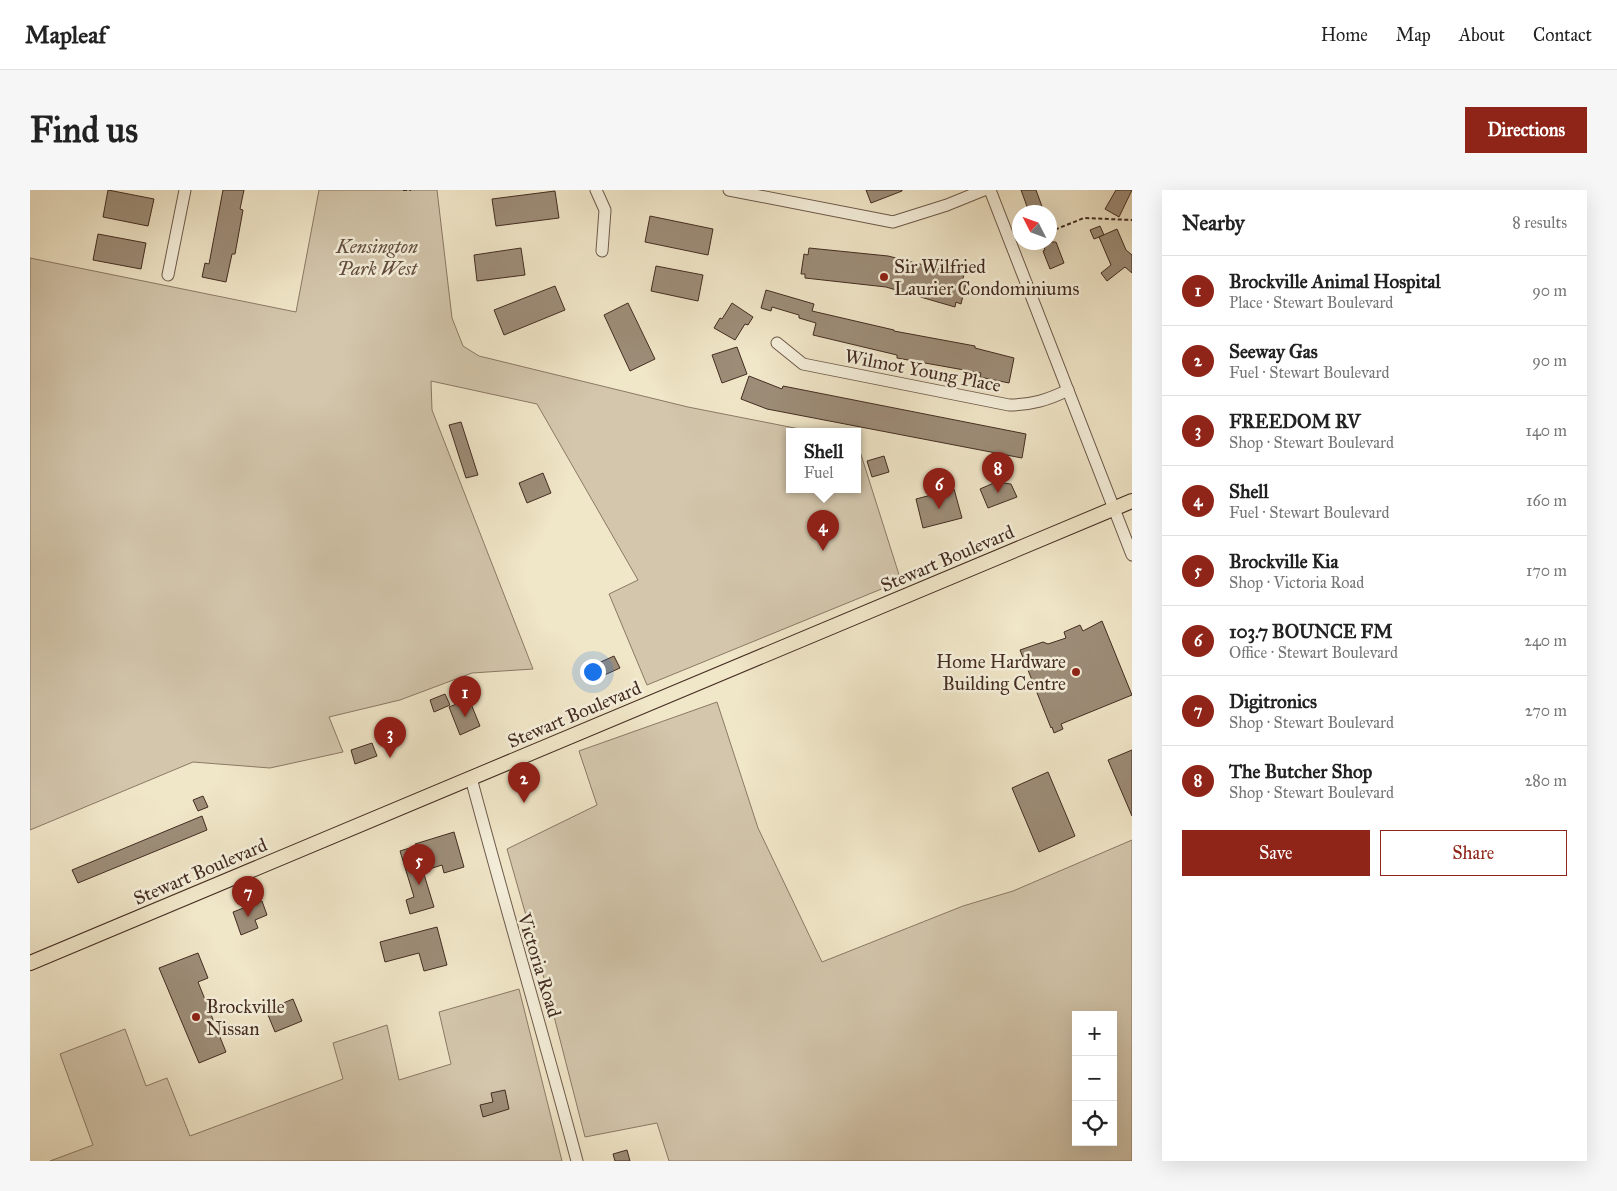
<!DOCTYPE html>
<meta charset="utf-8">
<style>
:root{--surface:#fff;--page:#f6f6f6;--text:#222;--muted:#767676;--line:#e0e0e0;--accent:#8f2418}
body{margin:0;font-family:"IM FELL Great Primer",serif;background:var(--page);color:var(--text)}
.controls{position:absolute;right:15px;bottom:15px;display:grid;overflow:hidden;border-radius:0px;box-shadow:0 5px 20px #0002}
.controls button{width:45px;height:45px;display:grid;place-items:center;padding:0;border:0;border-bottom:1px solid var(--line);background:var(--surface);color:var(--text);font:25px sans-serif}
.compass{position:absolute;left:982px;top:15px;width:45px;height:45px;border-radius:50%;background:var(--surface);box-shadow:0 5px 20px #0002;rotate:312deg}
.you{position:absolute;left:562px;top:481px;width:18px;height:18px;margin:-12px;border:4px solid #fff;border-radius:50%;background:#1a73e8;box-shadow:0 0 0 8px #1a73e833}
.badge{display:grid;place-items:center;width:32px;height:32px;border-radius:50%;background:var(--accent);color:#fff;font-size:16px;font-weight:700}
.pin{position:absolute;translate:-50% -41px;filter:drop-shadow(0 1px 2px #0008)}
.pin::after{content:'';position:absolute;top:26px;width:18px;height:15px;background:inherit;clip-path:polygon(0 0,100% 0,50% 100%)}
.popup{position:absolute;left:756px;top:238px;width:75px;height:65px;box-sizing:border-box;display:grid;place-content:center;border-radius:0px;background:var(--surface);filter:drop-shadow(0 1px 4px #0005);font-size:16px;white-space:nowrap;color:var(--muted)}
.popup b{font-size:19px;color:var(--text)}
.popup::after{content:'';position:absolute;left:50%;top:100%;margin-left:-10px;border:10px solid transparent;border-top-color:var(--surface)}
.list{margin:0;padding:0;list-style:none}
h2{display:flex;justify-content:space-between;align-items:center;height:65px;margin:0;padding:0 20px;font-size:21px}
h2 small{font-size:16px;font-weight:400;color:var(--muted)}
.list li{display:grid;grid-template-columns:32px 1fr auto;gap:15px;align-items:center;box-sizing:border-box;height:70px;padding:0 20px;border-top:1px solid var(--line)}
.list b{display:block;font-size:19px;white-space:nowrap}
.list p{margin:0;font-size:16px;white-space:nowrap;color:var(--muted)}
.list em{font-size:16px;font-style:normal;color:var(--muted)}
.actions{display:flex;gap:10px;padding:15px 20px}
.actions a{flex:1;padding:11px 0;border:1px solid var(--accent);border-radius:0px;text-align:center;font-size:18px;color:var(--accent)}
.actions .main{background:var(--accent);color:#fff}
.icon{flex:none;width:28px;height:28px;fill:none;stroke:currentColor;stroke-width:2;stroke-linecap:round;stroke-linejoin:round}
.map{position:relative;flex:none;width:1102px;height:971px;overflow:hidden;border-radius:0px}
header{display:flex;align-items:center;gap:30px;box-sizing:border-box;height:70px;padding:0 25px;background:var(--surface);border-bottom:1px solid var(--line)}
header strong{font-size:24px}
nav{display:flex;gap:28px;margin-inline-start:auto;font-size:18px}
.intro{display:flex;align-items:center;justify-content:space-between;box-sizing:border-box;height:120px;padding:0 30px}
h1{margin:0;font-size:35px}
.button{padding:12px 22px;border-radius:0px;background:var(--accent);color:#fff;font-size:18px;font-weight:700}
main{display:flex;gap:30px;padding:0 30px}
aside{flex:1;background:var(--surface);border-radius:0px;box-shadow:0 5px 20px #0002}
.map>svg:first-child{display:block}
.green{fill:#d3c6ac;stroke:#8b7966;fill-rule:evenodd}
.building{fill:#9d8d78;stroke:#432c21}
.lines{fill:none;stroke-linecap:round;stroke-linejoin:round}
.minor-casing{stroke:#6e5a4b;stroke-width:13}
.major-casing{stroke:#432c21;stroke-width:16}
.path{stroke:#432c21;stroke-width:2;stroke-dasharray:4 2.5;stroke-linecap:butt}
.minor{stroke:#f5efdb;stroke-width:11}
.major{stroke:#f0e6c8;stroke-width:14}
.poi-dot{fill:#8f2418;stroke:#f5efdb;stroke-width:2}
.labels{text-anchor:middle;stroke-width:5;stroke-linejoin:round;paint-order:stroke}
.park-label{font-size:19px;font-style:italic;fill:#604b3d;stroke:#f5efdb}
.poi-label{font-size:19px;fill:#432c21;stroke:#f5efdb;text-anchor:start}
.street-label{font-size:19px;fill:#432c21;stroke:#f5efdb}
</style>
<header>
<strong>Mapleaf</strong>
<nav><a>Home</a><a>Map</a><a>About</a><a>Contact</a></nav>
</header>
<div class="intro"><h1>Find us</h1><a class="button">Directions</a></div>
<main>
<div class="map">
<svg width="1102" height="971" viewBox="0 0 1102 971">
<rect width="100%" height="100%" fill="#f0e6c8"/>
<filter id="stains"><feTurbulence type="fractalNoise" baseFrequency=".004" numOctaves="4"/><feColorMatrix values="0 0 0 0 .2 0 0 0 0 .09 0 0 0 0 .02 0 0 0 .5 -.17"/></filter>
<radialGradient id="worn" r=".72"><stop offset=".6" stop-color="#630" stop-opacity="0"/><stop offset="1" stop-color="#630" stop-opacity=".3"/></radialGradient>
<g class="green">
<path d="M 289,0 L 407,0 L 422,128 L 433,156 L 449,166 L 658,217 L 785,242 L 759,242 L 759,300 L 827,300 L 827,252 L 871,391 L 617,495 L 579,404 L 608,390 L 507,214 L 401,191 L 402,220 L 503,479 L 442,483 L 370,510 L 299,527 L 313,562 L 240,578 L 163,572 L 0,640 L 0,68 L 266,122 Z"/>
<path d="M 687,512 L 728,638 L 792,772 L 933,716 L 983,701 L 1102,650 L 1102,971 L 639,971 L 627,933 L 555,947 L 517,799 L 477,659 L 567,615 L 549,561 ZM 1046,825 L 1083,825 L 1083,952 L 1046,952 Z"/>
<path d="M 489,799 L 532,971 L 20,971 L 63,955 L 30,864 L 95,839 L 116,896 L 137,888 L 160,946 L 313,889 L 303,853 L 357,835 L 369,890 L 421,874 L 409,822 Z"/>
</g>
<g class="building">
<path d="M 78,0 L 124,9 L 118,36 L 73,27 Z"/>
<path d="M 193,0 L 214,0 L 210,19 L 213,20 L 205,64 L 202,64 L 196,92 L 172,87 L 175,73 L 179,74 Z"/>
<path d="M 836,0 L 872,0 L 872,1 L 841,13 Z"/>
<path d="M 991,0 L 1006,0 L 1014,22 L 999,22 Z"/>
<path d="M 1086,0 L 1102,0 L 1089,27 L 1075,19 Z"/>
<path d="M 525,1 L 529,28 L 466,36 L 462,9 Z"/>
<path d="M 620,26 L 683,39 L 678,65 L 615,52 Z"/>
<path d="M 1070,36 L 1074,45 L 1064,49 L 1060,40 Z"/>
<path d="M 1087,39 L 1096,60 L 1102,65 L 1102,83 L 1095,77 L 1077,91 L 1071,83 L 1081,75 L 1069,47 Z"/>
<path d="M 68,44 L 116,53 L 111,79 L 63,70 Z"/>
<path d="M 1012,52 L 1026,52 L 1034,73 L 1020,79 L 1013,61 L 1015,60 Z"/>
<path d="M 491,58 L 495,85 L 447,91 L 444,65 Z"/>
<path d="M 779,58 L 858,66 L 934,85 L 932,92 L 936,93 L 931,114 L 926,112 L 925,117 L 856,97 L 775,88 L 775,84 L 771,84 L 774,64 L 778,65 Z"/>
<path d="M 626,76 L 673,85 L 668,111 L 621,101 Z"/>
<path d="M 525,96 L 535,120 L 474,145 L 464,120 Z"/>
<path d="M 736,100 L 784,114 L 782,121 L 864,140 L 864,141 L 945,156 L 945,158 L 984,168 L 979,193 L 950,187 L 951,183 L 867,168 L 867,165 L 783,145 L 786,133 L 769,128 L 769,125 L 742,117 L 741,121 L 731,118 Z"/>
<path d="M 598,113 L 625,169 L 600,181 L 574,125 Z"/>
<path d="M 702,113 L 723,127 L 718,135 L 715,134 L 705,150 L 684,138 L 690,128 L 692,129 Z"/>
<path d="M 707,157 L 717,184 L 692,193 L 682,165 Z"/>
<path d="M 719,186 L 752,199 L 753,196 L 996,244 L 992,268 L 737,219 L 711,209 Z"/>
<path d="M 431,232 L 448,285 L 436,288 L 419,235 Z"/>
<path d="M 854,266 L 859,282 L 842,287 L 837,271 Z"/>
<path d="M 513,283 L 521,303 L 497,313 L 489,293 Z"/>
<path d="M 966,292 L 981,294 L 987,307 L 958,318 L 950,299 Z"/>
<path d="M 924,299 L 932,328 L 893,338 L 886,309 Z"/>
<path d="M 1072,431 L 1102,505 L 1031,534 L 1033,539 L 1024,543 L 1022,537 L 1021,538 L 990,460 L 1013,452 L 1018,454 L 1036,448 L 1034,442 L 1050,435 L 1053,441 Z"/>
<path d="M 584,466 L 590,478 L 570,487 L 564,475 Z"/>
<path d="M 415,504 L 420,515 L 404,522 L 400,510 Z"/>
<path d="M 439,509 L 450,536 L 430,545 L 419,517 Z"/>
<path d="M 342,553 L 347,566 L 325,574 L 321,560 Z"/>
<path d="M 1102,560 L 1102,626 L 1078,570 Z"/>
<path d="M 1018,582 L 1045,646 L 1009,662 L 982,598 Z"/>
<path d="M 173,606 L 178,617 L 168,621 L 163,610 Z"/>
<path d="M 172,626 L 177,640 L 48,693 L 42,680 Z"/>
<path d="M 424,642 L 434,677 L 414,683 L 412,675 L 393,681 L 404,717 L 380,724 L 376,710 L 384,707 L 370,661 L 386,656 L 385,654 Z"/>
<path d="M 232,711 L 237,725 L 225,730 L 228,738 L 211,745 L 203,722 Z"/>
<path d="M 407,737 L 417,775 L 394,781 L 389,763 L 355,772 L 350,752 Z"/>
<path d="M 168,763 L 178,788 L 168,792 L 196,862 L 169,873 L 129,778 Z"/>
<path d="M 263,809 L 272,831 L 245,842 L 236,820 Z"/>
<path d="M 475,900 L 479,919 L 453,927 L 450,915 L 463,912 L 461,903 Z"/>
<path d="M 597,960 L 600,971 L 585,971 L 583,964 Z"/>
</g>
<g class="lines">
<defs>
<g id="minor">
<path d="M 566,0 L 575,20 L 572,61"/>
<path d="M 699,0 L 863,32 L 917,15 L 954,0"/>
<path d="M 960,0 L 1102,365"/>
<path d="M 138,85 L 155,0"/>
<path d="M 747,153 L 773,174 L 979,215 C 1001,215 1018,210 1038,200"/>
<path d="M 441,588 C 475,716 513,843 547,971"/>
</g>
<path id="major" d="M 0,773 L 1102,311"/>
</defs>
<use href="#minor" class="minor-casing"/>
<use href="#major" class="major-casing"/>
<g class="path">
<path d="M 373,0 L 381,0"/>
<path d="M 1019,42 L 1054,28 L 1102,30"/>
</g>
<use href="#minor" class="minor"/>
<use href="#major" class="major"/>
</g>
<g class="poi-dot">
<circle cx="854" cy="87" r="5"/>
<circle cx="1046" cy="482" r="5"/>
<circle cx="166" cy="827" r="5"/>
</g>
<g class="labels">
<g class="park-label">
<text x="347" y="63">Kensington<tspan x="347" dy="22">Park West</tspan></text>
</g>
<g class="poi-label">
<text x="864" y="83">Sir Wilfried<tspan x="864" dy="22">Laurier Condominiums</tspan></text>
<text x="1036" y="478" text-anchor="end">Home Hardware<tspan x="1036" dy="22">Building Centre</tspan></text>
<text x="176" y="823">Brockville<tspan x="176" dy="22">Nissan</tspan></text>
</g>
<g class="street-label">
<text transform="translate(893 180) rotate(11)" y="7">Wilmot Young Place</text>
<text transform="translate(917 368) rotate(-23)" y="7">Stewart Boulevard</text>
<text transform="translate(544 524) rotate(-23)" y="7">Stewart Boulevard</text>
<text transform="translate(170 681) rotate(-23)" y="7">Stewart Boulevard</text>
<text transform="translate(510 775) rotate(73)" y="7">Victoria Road</text>
</g>
</g>
<rect width="100%" height="100%" filter="url(#stains)"/>
<rect width="100%" height="100%" fill="url(#worn)"/>
</svg>
<div class="controls">
<button>+</button>
<button>−</button>
<button><svg class="icon" aria-label="locate" viewBox="0 0 24 24"><circle cx="12" cy="12" r="6"/><path d="M12 2v4M12 18v4M2 12h4M18 12h4"/></svg></button>
</div>
<svg class="compass" viewBox="-18 -18 36 36"><path d="M0-13l5 13h-10z" fill="#e53935"/><path d="M0 13l5-13h-10z" fill="#767676"/></svg>
<div class="you"></div>
<div class="pin badge" style="left:435px;top:527px">1</div>
<div class="pin badge" style="left:494px;top:613px">2</div>
<div class="pin badge" style="left:360px;top:568px">3</div>
<div class="pin badge" style="left:793px;top:361px">4</div>
<div class="popup"><b>Shell</b>Fuel</div>
<div class="pin badge" style="left:389px;top:695px">5</div>
<div class="pin badge" style="left:909px;top:319px">6</div>
<div class="pin badge" style="left:218px;top:727px">7</div>
<div class="pin badge" style="left:968px;top:303px">8</div>
</div>
<aside>
<h2>Nearby<small>8 results</small></h2>
<ul class="list">
<li><span class="badge">1</span><div><b>Brockville Animal Hospital</b><p>Place · Stewart Boulevard</p></div><em>90 m</em></li>
<li><span class="badge">2</span><div><b>Seeway Gas</b><p>Fuel · Stewart Boulevard</p></div><em>90 m</em></li>
<li><span class="badge">3</span><div><b>FREEDOM RV</b><p>Shop · Stewart Boulevard</p></div><em>140 m</em></li>
<li><span class="badge">4</span><div><b>Shell</b><p>Fuel · Stewart Boulevard</p></div><em>160 m</em></li>
<li><span class="badge">5</span><div><b>Brockville Kia</b><p>Shop · Victoria Road</p></div><em>170 m</em></li>
<li><span class="badge">6</span><div><b>103.7 BOUNCE FM</b><p>Office · Stewart Boulevard</p></div><em>240 m</em></li>
<li><span class="badge">7</span><div><b>Digitronics</b><p>Shop · Stewart Boulevard</p></div><em>270 m</em></li>
<li><span class="badge">8</span><div><b>The Butcher Shop</b><p>Shop · Stewart Boulevard</p></div><em>280 m</em></li>
</ul>
<div class="actions"><a class="main">Save</a><a>Share</a></div>
</aside>
</main>
